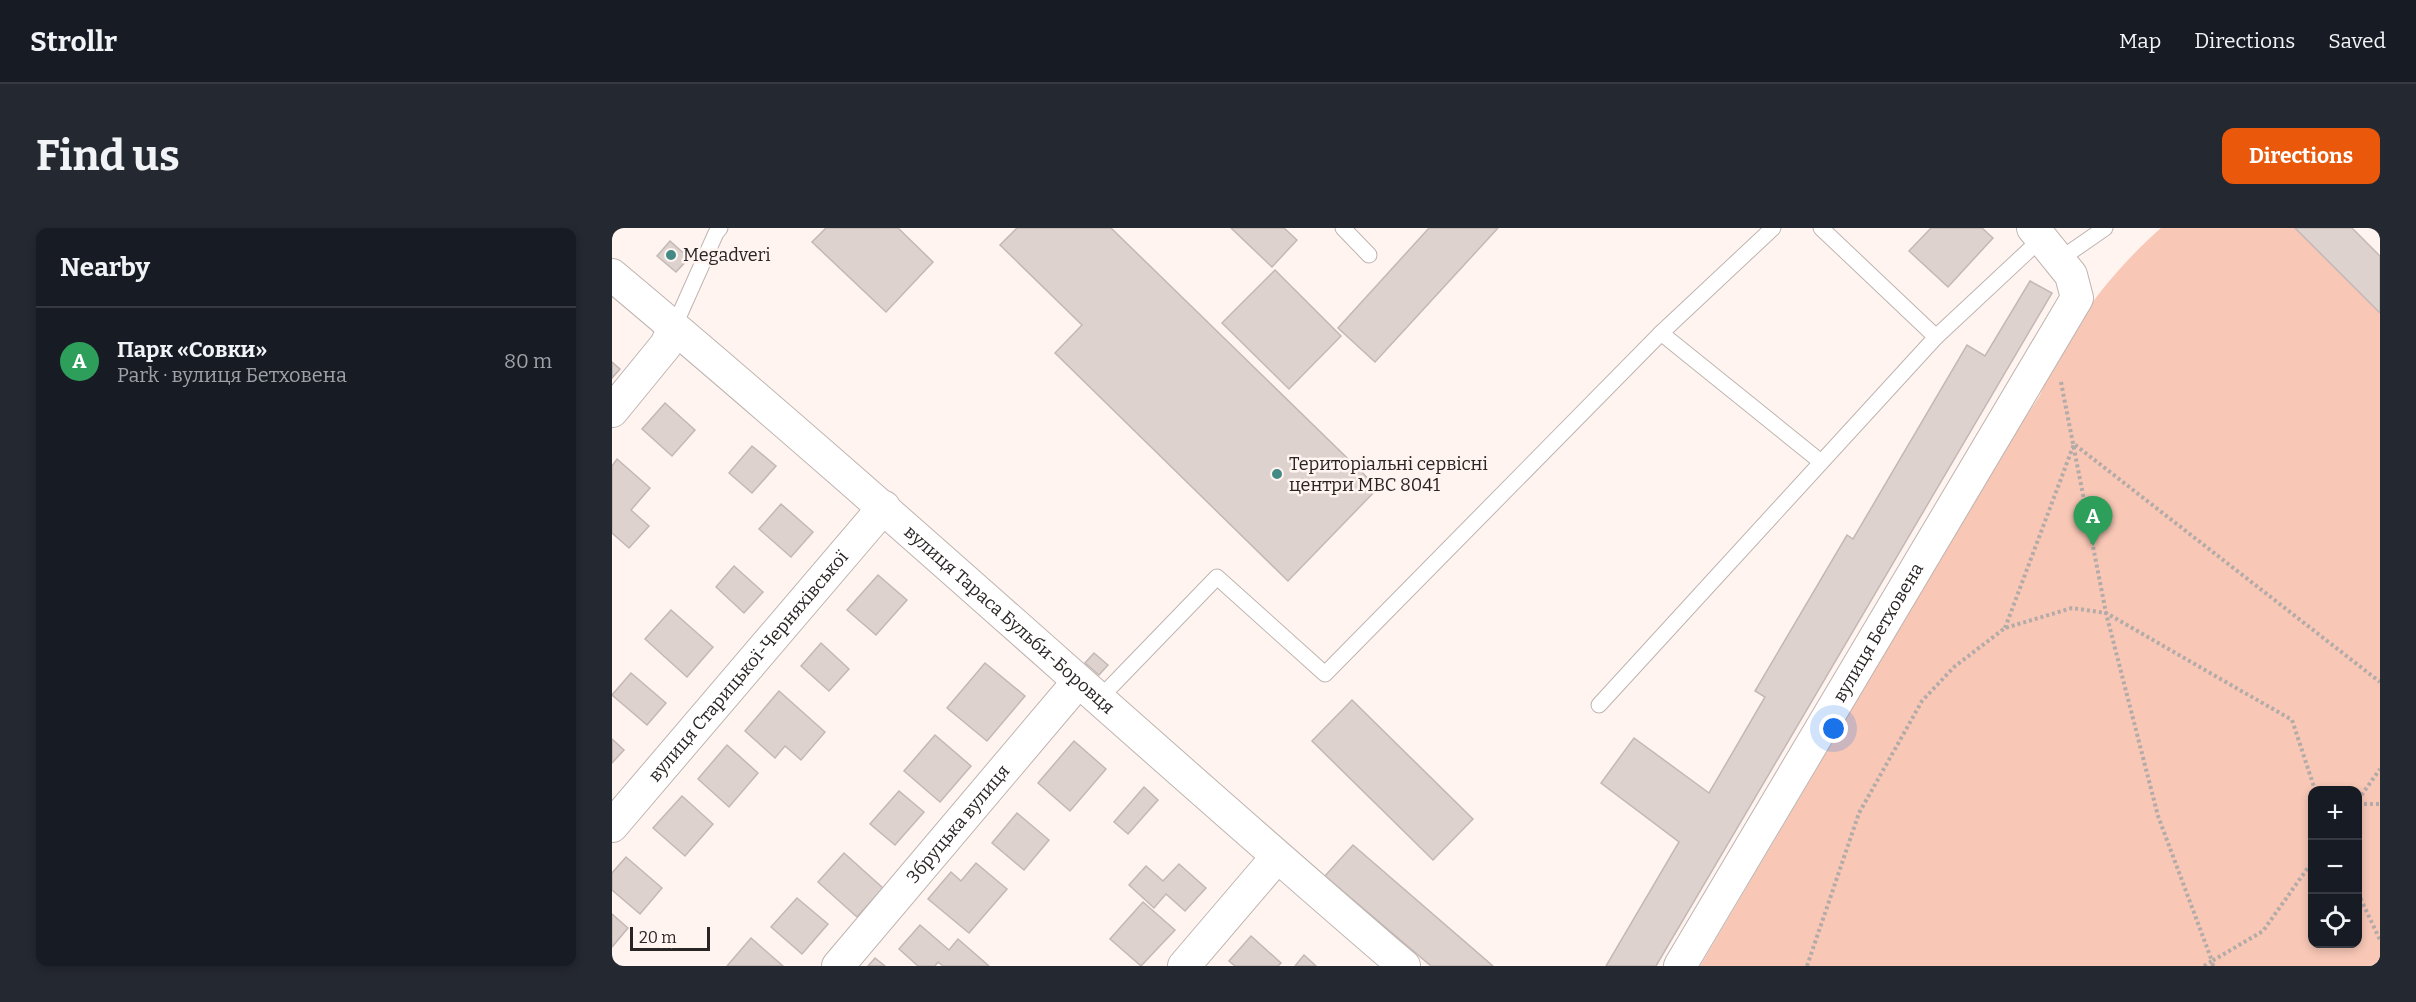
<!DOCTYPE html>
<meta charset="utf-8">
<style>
:root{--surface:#171b24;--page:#242831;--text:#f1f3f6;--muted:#9ea1a6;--line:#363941;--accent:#ea580c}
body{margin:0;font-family:Bitter,serif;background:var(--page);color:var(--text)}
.controls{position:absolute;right:18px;bottom:18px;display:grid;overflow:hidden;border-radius:12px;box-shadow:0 3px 9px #0003}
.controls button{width:54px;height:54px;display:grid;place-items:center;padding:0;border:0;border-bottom:2px solid var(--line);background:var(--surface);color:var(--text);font:30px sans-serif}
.scale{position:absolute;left:18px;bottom:15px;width:80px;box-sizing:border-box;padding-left:6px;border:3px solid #292524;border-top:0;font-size:16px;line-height:21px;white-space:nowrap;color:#292524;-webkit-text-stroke:4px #fff4f0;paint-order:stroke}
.you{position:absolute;left:1222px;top:501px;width:21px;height:21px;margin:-15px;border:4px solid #fff;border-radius:50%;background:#1a73e8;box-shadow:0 0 0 9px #1a73e833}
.badge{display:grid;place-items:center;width:39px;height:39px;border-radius:50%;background:var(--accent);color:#fff;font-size:20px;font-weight:700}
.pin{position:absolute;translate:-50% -50px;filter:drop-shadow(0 2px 3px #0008)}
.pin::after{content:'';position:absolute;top:32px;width:21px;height:18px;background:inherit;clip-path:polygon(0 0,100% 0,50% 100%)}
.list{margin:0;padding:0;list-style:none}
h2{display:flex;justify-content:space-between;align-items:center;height:78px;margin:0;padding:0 24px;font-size:26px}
h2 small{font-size:20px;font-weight:400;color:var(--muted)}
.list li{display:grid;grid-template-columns:39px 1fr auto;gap:18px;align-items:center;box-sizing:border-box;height:108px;padding:0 24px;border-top:2px solid var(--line)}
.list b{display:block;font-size:22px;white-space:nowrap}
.list p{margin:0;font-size:20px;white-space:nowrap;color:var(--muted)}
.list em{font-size:20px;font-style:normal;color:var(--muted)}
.icon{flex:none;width:33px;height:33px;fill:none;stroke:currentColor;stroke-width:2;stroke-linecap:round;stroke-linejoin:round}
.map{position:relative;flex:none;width:1768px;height:738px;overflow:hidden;border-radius:12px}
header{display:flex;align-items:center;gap:36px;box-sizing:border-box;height:84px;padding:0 30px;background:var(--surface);border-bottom:2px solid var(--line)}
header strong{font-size:28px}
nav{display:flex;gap:33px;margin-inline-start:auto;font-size:21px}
.intro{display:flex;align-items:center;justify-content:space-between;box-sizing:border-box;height:144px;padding:0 36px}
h1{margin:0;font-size:42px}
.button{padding:15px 27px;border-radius:12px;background:var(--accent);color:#fff;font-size:21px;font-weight:700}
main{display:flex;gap:36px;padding:0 36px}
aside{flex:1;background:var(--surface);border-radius:12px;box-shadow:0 3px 9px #0003}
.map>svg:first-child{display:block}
.green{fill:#f8c7b6;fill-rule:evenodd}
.building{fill:#ddd2ce;stroke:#c3b8b5;stroke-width:1.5}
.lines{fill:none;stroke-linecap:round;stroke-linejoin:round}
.service-casing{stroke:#beb4b0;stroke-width:17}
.minor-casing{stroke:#beb4b0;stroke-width:34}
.path{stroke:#b3aba8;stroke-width:4;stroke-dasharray:3 3;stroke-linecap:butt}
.service{stroke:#fff;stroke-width:15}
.minor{stroke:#fff;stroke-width:32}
.poi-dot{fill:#438a86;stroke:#fff4f0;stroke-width:2}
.labels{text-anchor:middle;stroke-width:5;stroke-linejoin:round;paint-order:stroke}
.poi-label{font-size:18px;fill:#292524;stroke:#fff4f0;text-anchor:start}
.street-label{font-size:18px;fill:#292524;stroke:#fff4f0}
</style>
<header>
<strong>Strollr</strong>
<nav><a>Map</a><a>Directions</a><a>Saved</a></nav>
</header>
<div class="intro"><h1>Find us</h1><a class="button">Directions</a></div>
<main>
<aside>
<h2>Nearby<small></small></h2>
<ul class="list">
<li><span class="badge" style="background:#2e9e5b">A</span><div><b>Парк «Совки»</b><p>Park · вулиця Бетховена</p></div><em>80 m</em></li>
</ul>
</aside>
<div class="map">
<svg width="1768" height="738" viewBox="0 0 1768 738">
<rect width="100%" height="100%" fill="#fff4f0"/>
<path class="green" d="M 1549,0 L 1683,0 L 1768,85 L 1768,738 L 1088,738 L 1207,537 L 1265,420 L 1428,167 C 1455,102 1496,47 1549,0 ZM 1700,562 L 1746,562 L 1746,716 L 1700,716 Z"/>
<g class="building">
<path d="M 214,0 L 286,0 L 321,34 L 274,84 L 200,14 Z"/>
<path d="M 405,0 L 499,0 L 766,260 L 676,353 L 443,125 L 470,97 L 388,17 Z"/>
<path d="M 619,0 L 672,0 L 685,12 L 660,39 Z"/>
<path d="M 817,0 L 886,0 L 763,134 L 726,100 Z"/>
<path d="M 1319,0 L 1370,0 L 1381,10 L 1336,59 L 1297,23 Z"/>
<path d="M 1683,0 L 1740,0 L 1768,28 L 1768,85 Z"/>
<path d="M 58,13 L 77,30 L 64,44 L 45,28 Z"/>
<path d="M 663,42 L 729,108 L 677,161 L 610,95 Z"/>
<path d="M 1418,53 L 1440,65 L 1044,738 L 994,738 L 1067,614 L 989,555 L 1022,510 L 1097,565 L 1153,469 L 1143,463 L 1235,307 L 1241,311 L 1355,117 L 1373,128 Z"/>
<path d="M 0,134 L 8,141 L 0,150 Z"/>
<path d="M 53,175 L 83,202 L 60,228 L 30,201 Z"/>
<path d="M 140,218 L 164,238 L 140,265 L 117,245 Z"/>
<path d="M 5,231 L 38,260 L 19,282 L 37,298 L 17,320 L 0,305 L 0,238 Z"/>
<path d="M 169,276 L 201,304 L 179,329 L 147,301 Z"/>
<path d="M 122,338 L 151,364 L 132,385 L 104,359 Z"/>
<path d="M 266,347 L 295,372 L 264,407 L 235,382 Z"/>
<path d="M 59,382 L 101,419 L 75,449 L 33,411 Z"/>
<path d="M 209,415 L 237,441 L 217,463 L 189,438 Z"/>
<path d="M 482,425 L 496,437 L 487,447 L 473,435 Z"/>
<path d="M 373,435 L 413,468 L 375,513 L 335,480 Z"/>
<path d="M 19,445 L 54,475 L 35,497 L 0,467 Z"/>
<path d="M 167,463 L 213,504 L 189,532 L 173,518 L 163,530 L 133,503 Z"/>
<path d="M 740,472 L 861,591 L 821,632 L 700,513 Z"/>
<path d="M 323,507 L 359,538 L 328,574 L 292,543 Z"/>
<path d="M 0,511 L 12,522 L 0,535 Z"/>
<path d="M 462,513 L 494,541 L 458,583 L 426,555 Z"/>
<path d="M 115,517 L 146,545 L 117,579 L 86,551 Z"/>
<path d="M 532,559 L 546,572 L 516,606 L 502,594 Z"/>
<path d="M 287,563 L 312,584 L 283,617 L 258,596 Z"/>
<path d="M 70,568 L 101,596 L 73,628 L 41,600 Z"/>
<path d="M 405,585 L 437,612 L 412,642 L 380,615 Z"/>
<path d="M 741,617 L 881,738 L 819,738 L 713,648 Z"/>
<path d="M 232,625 L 271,660 L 245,689 L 206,654 Z"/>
<path d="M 14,629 L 50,660 L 28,686 L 0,662 L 0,645 Z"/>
<path d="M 364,635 L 395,661 L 357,705 L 316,671 L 339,644 L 349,653 Z"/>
<path d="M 567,636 L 594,660 L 573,683 L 554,666 L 542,680 L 517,657 L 534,638 L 551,653 Z"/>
<path d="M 185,670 L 216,696 L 190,726 L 159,699 Z"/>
<path d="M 531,674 L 563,702 L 529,738 L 498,711 Z"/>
<path d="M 0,686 L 16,700 L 0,719 Z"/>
<path d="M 308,697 L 337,722 L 346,711 L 377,738 L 331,738 L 326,734 L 323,738 L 306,738 L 287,721 Z"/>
<path d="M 639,708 L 669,735 L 666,738 L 623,738 L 617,733 Z"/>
<path d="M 139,710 L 171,738 L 115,738 Z"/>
<path d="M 692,727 L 704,738 L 683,738 Z"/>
<path d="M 263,730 L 273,738 L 256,738 Z"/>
</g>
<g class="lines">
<defs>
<g id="service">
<path d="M 731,0 L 757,27"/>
<path d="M 1209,0 L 1324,109"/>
<path d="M 1447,32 L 1493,0"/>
<path d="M 62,99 L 104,5 L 108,0"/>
<path d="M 1049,105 L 1209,234"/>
<path d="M 486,472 L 605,349 L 713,446 L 1049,105 L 1161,0"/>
<path d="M 987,477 L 1324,109 L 1430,10"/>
</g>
<g id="minor">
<path id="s1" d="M 0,47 C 269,272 526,510 792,738"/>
<path d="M 0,183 L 54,117 L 62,99"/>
<path id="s2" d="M 0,598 L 272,279"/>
<path id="s3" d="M 226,738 L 466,454"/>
<path d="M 572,738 L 665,629"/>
<path id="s4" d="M 1068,738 L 1465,70 L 1459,47 L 1421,0"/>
</g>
</defs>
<use href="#service" class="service-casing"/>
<use href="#minor" class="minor-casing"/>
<g class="path">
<path d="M 1449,154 L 1494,385 L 1546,588 L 1600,733 L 1592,738"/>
<path d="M 1393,400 L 1462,216 L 1768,454"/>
<path d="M 1746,572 L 1768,541"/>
<path d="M 1746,576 L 1768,576"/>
<path d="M 1746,665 L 1768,712"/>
<path d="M 1195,738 L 1247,585 L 1310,473 L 1342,439 L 1393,400 L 1460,380 L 1494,385 L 1680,492 L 1703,562"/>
<path d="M 1601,738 L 1600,733 L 1651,703 L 1700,634"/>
</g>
<use href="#service" class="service"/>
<use href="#minor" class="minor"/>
</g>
<g class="poi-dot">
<circle cx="59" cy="27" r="6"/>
<circle cx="665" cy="246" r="6"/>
</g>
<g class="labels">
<g class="poi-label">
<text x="71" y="33">Megadveri</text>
<text x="677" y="242">Територіальні сервісні<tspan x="677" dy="21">центри МВС 8041</tspan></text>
</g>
<g class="street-label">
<text dy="6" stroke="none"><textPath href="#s1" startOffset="526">вулиця Тараса Бульби-Боровця</textPath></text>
<text dy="6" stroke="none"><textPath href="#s4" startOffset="388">вулиця Бетховена</textPath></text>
<text dy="6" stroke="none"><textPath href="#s2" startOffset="210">вулиця Старицької-Черняхівської</textPath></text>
<text dy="6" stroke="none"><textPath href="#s3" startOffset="186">Збруцька вулиця</textPath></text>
</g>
</g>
</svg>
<div class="controls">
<button>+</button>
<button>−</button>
<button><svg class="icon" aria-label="locate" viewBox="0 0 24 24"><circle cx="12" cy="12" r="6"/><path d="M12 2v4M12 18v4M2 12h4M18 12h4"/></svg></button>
</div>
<div class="scale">20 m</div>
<div class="you"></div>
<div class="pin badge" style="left:1481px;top:318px;background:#2e9e5b">A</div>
</div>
</main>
